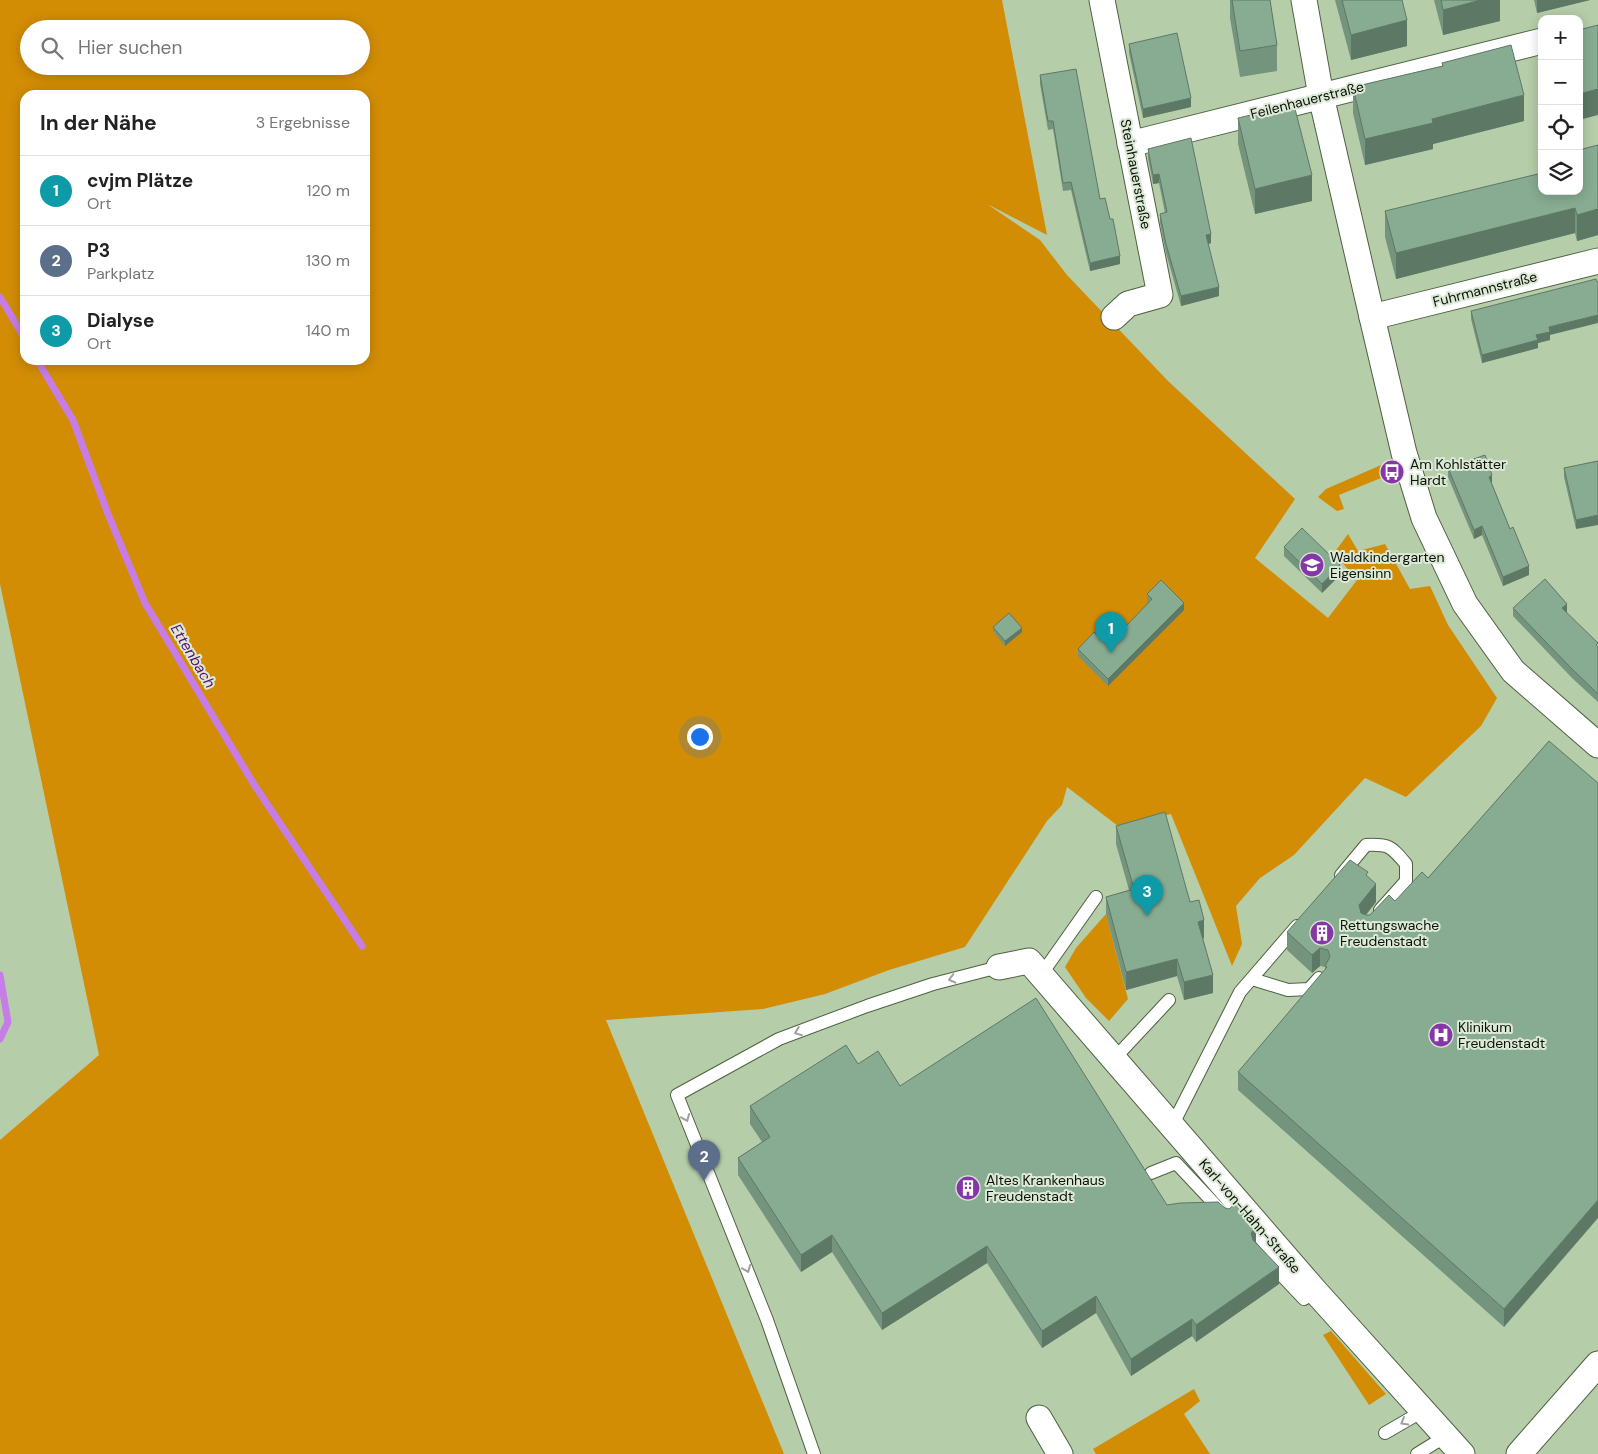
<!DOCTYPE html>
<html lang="de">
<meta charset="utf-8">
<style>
:root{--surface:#fff;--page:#f2f2f2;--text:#222;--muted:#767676;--line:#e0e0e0;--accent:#8637a7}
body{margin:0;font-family:"DM Sans",sans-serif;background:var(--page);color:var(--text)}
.controls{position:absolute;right:15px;top:15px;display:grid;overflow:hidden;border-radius:10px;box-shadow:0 2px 12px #0003}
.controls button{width:45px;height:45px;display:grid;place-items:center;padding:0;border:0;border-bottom:1px solid var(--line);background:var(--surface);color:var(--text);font:25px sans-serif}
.you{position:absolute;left:699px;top:736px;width:18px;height:18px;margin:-12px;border:4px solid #fff;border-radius:50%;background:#1a73e8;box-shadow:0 0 0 8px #1a73e833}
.badge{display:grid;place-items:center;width:32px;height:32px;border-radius:50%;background:var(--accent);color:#fff;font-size:16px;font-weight:700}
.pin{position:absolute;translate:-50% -41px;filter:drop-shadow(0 1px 2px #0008)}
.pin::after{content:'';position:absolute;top:26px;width:18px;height:15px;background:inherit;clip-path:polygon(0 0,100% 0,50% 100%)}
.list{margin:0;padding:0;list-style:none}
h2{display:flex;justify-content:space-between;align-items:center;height:65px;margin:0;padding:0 20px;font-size:21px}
h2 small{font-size:16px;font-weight:400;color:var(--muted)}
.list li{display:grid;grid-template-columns:32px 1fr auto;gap:15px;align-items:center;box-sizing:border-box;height:70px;padding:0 20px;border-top:1px solid var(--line)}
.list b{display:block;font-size:19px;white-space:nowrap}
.list p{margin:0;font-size:16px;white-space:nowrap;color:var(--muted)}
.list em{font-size:16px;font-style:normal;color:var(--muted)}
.icon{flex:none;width:28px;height:28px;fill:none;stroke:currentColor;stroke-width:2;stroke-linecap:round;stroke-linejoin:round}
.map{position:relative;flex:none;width:1598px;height:1454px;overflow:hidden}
.search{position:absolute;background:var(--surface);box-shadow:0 2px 12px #0003;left:20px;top:20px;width:350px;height:55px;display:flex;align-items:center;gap:12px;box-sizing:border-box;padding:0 18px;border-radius:28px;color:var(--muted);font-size:19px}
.panel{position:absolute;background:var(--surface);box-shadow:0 2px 12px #0003;left:20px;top:90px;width:350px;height:275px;border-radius:15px}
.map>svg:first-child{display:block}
.green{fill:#d28d05;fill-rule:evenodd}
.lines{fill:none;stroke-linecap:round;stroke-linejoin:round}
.stream{stroke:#c67de8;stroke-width:7}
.lane-casing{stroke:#4d6142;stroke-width:14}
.street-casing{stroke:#4d6142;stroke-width:27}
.lane{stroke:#fff;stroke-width:12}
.street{stroke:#fff;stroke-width:25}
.wall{fill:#74947e}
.shaded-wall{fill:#5e7866}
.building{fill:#87ac92;stroke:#5e7866}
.oneway{stroke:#9da19c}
.labels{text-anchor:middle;stroke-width:4;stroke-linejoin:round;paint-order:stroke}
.street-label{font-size:14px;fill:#0b1307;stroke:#dde9d7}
.poi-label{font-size:14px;fill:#0b1307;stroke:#dde9d7;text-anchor:start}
.water-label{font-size:15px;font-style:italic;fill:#581173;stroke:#dde9d7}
</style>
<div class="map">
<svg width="1598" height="1454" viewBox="0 0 1598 1454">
<rect width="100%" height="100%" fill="#b6cda9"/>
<g class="green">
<path d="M 0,0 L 1002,0 L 1047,235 L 987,204 L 1040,240 L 1067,275 L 1168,381 L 1295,499 L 1255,558 L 1328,618 L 1357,580 L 1334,553 L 1348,534 L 1358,551 L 1385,544 L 1410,589 L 1430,586 L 1448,625 L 1497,698 L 1481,726 L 1406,797 L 1365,778 L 1294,855 L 1260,878 L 1236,906 L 1242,944 L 1232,966 L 1171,814 L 1118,826 L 1067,787 L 1062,805 L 1047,821 L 965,947 L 889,970 L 825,994 L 763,1009 L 606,1020 L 784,1454 L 0,1454 L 0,1140 L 99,1055 L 0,584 ZM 29,29 L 361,29 L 361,66 L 29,66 ZM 25,95 L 365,95 L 365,360 L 25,360 Z"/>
<path d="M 1388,462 L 1391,474 L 1339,495 L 1344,509 L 1337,511 L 1318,497 L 1326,489 Z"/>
<path d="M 1106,914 L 1128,999 L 1109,1021 L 1086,998 L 1065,967 L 1076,948 Z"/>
<path d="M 1331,1331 L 1386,1394 L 1369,1405 L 1323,1335 Z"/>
<path d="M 1194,1389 L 1200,1401 L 1184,1414 L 1210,1454 L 1096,1454 L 1093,1449 Z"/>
</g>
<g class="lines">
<g class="stream">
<path d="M 0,297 L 25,339"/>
<path d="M 37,360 L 73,420 L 108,514 L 145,603 L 255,786 L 362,946"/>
<path d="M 0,975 L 8,1022 L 0,1039"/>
</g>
<defs>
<g id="lane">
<path d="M 1341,875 L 1366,845 C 1389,844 1391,846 1406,864 L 1406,881 L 1380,910"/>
<path d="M 1041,975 L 1096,897"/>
<path d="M 1252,979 L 1288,990 L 1309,989 L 1319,978"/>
<path d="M 1114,1059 L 1169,1000"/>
<path d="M 1172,1126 L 1240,992 L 1297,926"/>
<path d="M 1151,1173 L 1176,1163 L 1223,1213"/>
<path d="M 1268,1261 L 1304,1299 L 1315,1291"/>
<path d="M 1385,1433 L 1423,1411"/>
<path d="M 814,1454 L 767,1320 L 677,1095 L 779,1039 L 867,1006 L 933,984 L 999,967"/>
<path d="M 1417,1454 L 1446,1436"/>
</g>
<g id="street">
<path d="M 1102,0 L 1160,295 L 1128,304 L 1114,317"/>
<path d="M 1304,0 L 1321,96 L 1372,317 L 1404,453 L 1424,518 L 1465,604 L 1513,671 L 1598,745"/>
<path d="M 1130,144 L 1542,41"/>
<path d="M 1372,317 L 1598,261"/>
<path d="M 999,967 L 1029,961 L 1315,1291 L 1462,1454"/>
<path d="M 1039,1418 L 1060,1454"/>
<path d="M 1519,1454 L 1598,1364"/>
</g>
</defs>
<use href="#lane" class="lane-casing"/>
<use href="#street" class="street-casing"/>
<use href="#lane" class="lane"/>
<use href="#street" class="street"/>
</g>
<g class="wall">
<path d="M 1230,0 L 1270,0 L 1277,45 L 1277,71 L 1240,77 L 1230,18 Z"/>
<path d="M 1335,0 L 1402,0 L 1407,46 L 1351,60 Z"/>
<path d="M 1434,0 L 1500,0 L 1500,21 L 1443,35 Z"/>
<path d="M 1534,0 L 1590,0 L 1537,13 Z"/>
<path d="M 1129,44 L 1191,107 L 1143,118 L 1129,53 Z"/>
<path d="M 1442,63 L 1524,121 L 1433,144 L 1433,149 L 1365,165 L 1353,113 L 1353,87 L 1442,66 Z"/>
<path d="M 1040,75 L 1110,219 L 1120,264 L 1090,271 L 1071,190 L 1063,191 L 1053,129 L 1048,130 L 1040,84 Z"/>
<path d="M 1238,118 L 1312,201 L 1255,214 L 1238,144 Z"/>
<path d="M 1598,145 L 1598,235 L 1577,241 L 1575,233 L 1396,279 L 1385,237 L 1385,211 L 1542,191 Z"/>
<path d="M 1148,149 L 1211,243 L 1208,244 L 1219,296 L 1181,306 L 1166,253 L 1160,223 L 1160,214 L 1165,213 L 1159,183 L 1153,184 L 1148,158 Z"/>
<path d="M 1471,311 L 1550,335 L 1550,340 L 1538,343 L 1538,348 L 1482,363 L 1471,319 Z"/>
<path d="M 1598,461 L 1576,529 L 1564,477 L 1564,468 Z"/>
<path d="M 1448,468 L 1492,485 L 1529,575 L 1503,586 L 1482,535 L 1474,539 L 1448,477 Z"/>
<path d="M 1284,547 L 1340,575 L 1322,593 L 1284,556 Z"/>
<path d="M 1147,594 L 1184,610 L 1108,686 L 1078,656 L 1078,649 L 1098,636 L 1126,626 L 1149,603 L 1147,602 Z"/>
<path d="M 1513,608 L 1567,612 L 1566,613 L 1598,647 L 1598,702 L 1572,678 L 1513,616 Z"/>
<path d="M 993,627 L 1022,632 L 1005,646 L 993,631 Z"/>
<path d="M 1549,741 L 1504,1327 L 1238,1090 L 1238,1072 L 1325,970 L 1325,967 L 1320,966 L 1312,973 L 1287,950 L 1287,932 L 1368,877 L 1376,902 L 1366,915 L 1370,915 L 1395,901 L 1428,878 Z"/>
<path d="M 1116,826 L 1190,902 L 1204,938 L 1203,939 L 1213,993 L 1184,1000 L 1177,976 L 1126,990 L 1106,914 L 1106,897 L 1129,890 L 1116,844 Z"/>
<path d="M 858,1064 L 900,1086 L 1167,1205 L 1256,1243 L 1279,1284 L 1196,1342 L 1192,1336 L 1131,1376 L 1096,1313 L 1042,1348 L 987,1263 L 882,1330 L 832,1252 L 801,1272 L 738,1175 L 738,1158 L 762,1142 L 750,1124 L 750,1106 Z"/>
</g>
<g class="shaded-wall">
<path d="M 1481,0 L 1500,0 L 1500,21 L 1443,35 L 1443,10 Z"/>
<path d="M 1537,0 L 1590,0 L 1537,13 Z"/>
<path d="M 1407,20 L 1407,46 L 1351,60 L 1351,35 Z"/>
<path d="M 1598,89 L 1598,115 L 1579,120 L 1579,94 Z"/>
<path d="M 1524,95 L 1524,121 L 1433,144 L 1433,149 L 1365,165 L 1365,139 L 1432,119 Z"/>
<path d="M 1191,98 L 1191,107 L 1143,118 L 1143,109 Z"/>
<path d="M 1159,174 L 1159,183 L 1153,184 L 1153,175 Z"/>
<path d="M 1312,175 L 1312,201 L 1255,214 L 1255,189 Z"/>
<path d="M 1575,208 L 1575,233 L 1396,279 L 1396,253 Z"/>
<path d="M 1598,209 L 1598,235 L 1577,241 L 1577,215 Z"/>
<path d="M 1211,234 L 1211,243 L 1206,245 L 1206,235 Z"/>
<path d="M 1120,256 L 1120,264 L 1090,271 L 1090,263 Z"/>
<path d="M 1219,287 L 1219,296 L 1181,306 L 1181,296 Z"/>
<path d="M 1598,315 L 1598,323 L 1550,335 L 1550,340 L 1538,343 L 1538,348 L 1482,363 L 1482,355 L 1536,335 L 1549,327 Z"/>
<path d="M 1492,475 L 1492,485 L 1489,477 Z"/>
<path d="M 1598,515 L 1598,525 L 1576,529 L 1576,520 Z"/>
<path d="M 1482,526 L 1482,535 L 1474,539 L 1474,530 Z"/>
<path d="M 1340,565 L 1340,575 L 1322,593 L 1322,584 Z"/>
<path d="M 1529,566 L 1529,575 L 1503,586 L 1503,577 Z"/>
<path d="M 1184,603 L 1184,610 L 1108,686 L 1108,679 Z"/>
<path d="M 1567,604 L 1567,612 L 1562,617 L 1562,608 Z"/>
<path d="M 1022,628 L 1022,632 L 1005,646 L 1005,641 Z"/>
<path d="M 1376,884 L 1376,902 L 1359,923 L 1359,905 Z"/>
<path d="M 1204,920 L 1204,938 L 1198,940 L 1198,922 Z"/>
<path d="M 1320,948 L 1320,966 L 1312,973 L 1312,955 Z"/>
<path d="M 1177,959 L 1177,976 L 1126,990 L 1126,972 Z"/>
<path d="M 1213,975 L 1213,993 L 1184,1000 L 1184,982 Z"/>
<path d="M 1598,1200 L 1598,1218 L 1504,1327 L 1504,1309 Z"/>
<path d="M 1256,1227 L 1256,1245 L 1251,1250 L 1251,1233 Z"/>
<path d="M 832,1235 L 832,1252 L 801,1272 L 801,1255 Z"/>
<path d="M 987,1246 L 987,1263 L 882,1330 L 882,1313 Z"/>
<path d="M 1279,1267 L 1279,1284 L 1196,1342 L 1196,1325 Z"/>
<path d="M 1096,1296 L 1096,1313 L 1042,1348 L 1042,1331 Z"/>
<path d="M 1192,1319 L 1192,1336 L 1131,1376 L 1131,1359 Z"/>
</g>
<g class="building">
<path d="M 1232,0 L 1270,0 L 1277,45 L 1240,51 Z"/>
<path d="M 1342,0 L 1402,0 L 1407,20 L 1351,35 Z"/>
<path d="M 1441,0 L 1481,0 L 1443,10 Z"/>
<path d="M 1598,25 L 1598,89 L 1579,94 L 1579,30 Z"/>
<path d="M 1177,33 L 1191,98 L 1143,109 L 1129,44 Z"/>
<path d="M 1511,45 L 1524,95 L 1432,119 L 1433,123 L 1365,139 L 1353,87 L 1443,66 L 1442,63 Z"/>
<path d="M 1076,69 L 1100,199 L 1105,198 L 1110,219 L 1113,219 L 1120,256 L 1090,263 L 1071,182 L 1063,183 L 1053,121 L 1048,121 L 1040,75 Z"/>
<path d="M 1294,105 L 1312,175 L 1255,189 L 1238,118 Z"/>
<path d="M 1191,138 L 1211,234 L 1206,235 L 1219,287 L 1181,296 L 1166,244 L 1160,214 L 1167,212 L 1159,174 L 1153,175 L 1148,149 Z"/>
<path d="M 1598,145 L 1598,209 L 1577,215 L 1575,208 L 1396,253 L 1385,211 L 1542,173 L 1542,191 L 1579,191 L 1579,150 Z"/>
<path d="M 1596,279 L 1598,283 L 1598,315 L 1549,327 L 1550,332 L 1536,335 L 1538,340 L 1482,355 L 1471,311 Z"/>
<path d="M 1485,455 L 1492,475 L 1489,477 L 1510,529 L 1513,527 L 1529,566 L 1503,577 L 1482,526 L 1474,530 L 1448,468 Z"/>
<path d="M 1598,461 L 1598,515 L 1576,520 L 1564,468 Z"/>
<path d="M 1302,528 L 1340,565 L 1322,584 L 1284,547 Z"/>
<path d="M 1545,579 L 1567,604 L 1562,608 L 1598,643 L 1596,645 L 1598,647 L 1598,694 L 1572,669 L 1513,608 Z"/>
<path d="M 1161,580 L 1184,603 L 1108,679 L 1078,649 L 1094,632 L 1098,636 L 1118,617 L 1126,626 L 1152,599 L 1147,594 Z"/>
<path d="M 1009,613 L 1022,628 L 1005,641 L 993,627 Z"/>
<path d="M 1549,741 L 1598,783 L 1598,1200 L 1504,1309 L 1238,1072 L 1327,967 L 1325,966 L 1330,957 L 1328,950 L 1320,948 L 1312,955 L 1287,932 L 1350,860 L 1368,872 L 1366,875 L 1376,884 L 1359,905 L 1361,913 L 1366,915 L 1370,915 L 1389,895 L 1395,901 L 1422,872 L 1428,878 Z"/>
<path d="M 1165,812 L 1190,902 L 1199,900 L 1204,920 L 1198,922 L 1213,975 L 1184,982 L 1177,959 L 1126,972 L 1106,897 L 1134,889 L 1116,826 Z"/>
<path d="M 1036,998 L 1167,1205 L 1180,1203 L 1218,1202 L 1225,1208 L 1229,1209 L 1235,1204 L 1256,1227 L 1251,1233 L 1253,1240 L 1279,1267 L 1196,1325 L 1192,1319 L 1131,1359 L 1096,1296 L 1042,1331 L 987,1246 L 882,1313 L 832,1235 L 801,1255 L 738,1158 L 770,1137 L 750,1106 L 846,1045 L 858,1064 L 878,1051 L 900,1086 Z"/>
</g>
<defs><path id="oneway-chevron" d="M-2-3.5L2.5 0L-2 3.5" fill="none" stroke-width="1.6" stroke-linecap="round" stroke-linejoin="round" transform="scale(1.25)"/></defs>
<g class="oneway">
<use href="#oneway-chevron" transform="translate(952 979) rotate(166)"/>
<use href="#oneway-chevron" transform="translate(798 1032) rotate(159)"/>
<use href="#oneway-chevron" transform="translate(686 1118) rotate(68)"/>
<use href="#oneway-chevron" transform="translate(747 1269) rotate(68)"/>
<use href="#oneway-chevron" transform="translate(1404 1422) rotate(150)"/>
</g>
<defs>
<symbol id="bus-disc" viewBox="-11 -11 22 22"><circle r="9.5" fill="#8637a7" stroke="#dde9d7"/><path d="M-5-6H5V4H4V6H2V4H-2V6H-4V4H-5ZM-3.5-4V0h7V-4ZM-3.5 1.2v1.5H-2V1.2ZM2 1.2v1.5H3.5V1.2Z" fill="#fff"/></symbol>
<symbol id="school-disc" viewBox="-11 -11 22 22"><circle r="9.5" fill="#8637a7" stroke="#dde9d7"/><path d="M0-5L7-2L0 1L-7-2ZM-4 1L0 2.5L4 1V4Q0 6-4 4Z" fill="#fff"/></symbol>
<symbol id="building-disc" viewBox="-11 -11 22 22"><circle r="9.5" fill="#8637a7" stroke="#dde9d7"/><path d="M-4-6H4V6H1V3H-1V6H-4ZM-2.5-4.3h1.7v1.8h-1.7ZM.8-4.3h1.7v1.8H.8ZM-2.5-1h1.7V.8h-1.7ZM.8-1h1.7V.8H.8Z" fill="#fff"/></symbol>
<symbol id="hospital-disc" viewBox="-11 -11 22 22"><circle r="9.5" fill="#8637a7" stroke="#dde9d7"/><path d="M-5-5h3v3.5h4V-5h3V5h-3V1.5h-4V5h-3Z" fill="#fff"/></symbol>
</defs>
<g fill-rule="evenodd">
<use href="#bus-disc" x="1378" y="458" width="28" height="28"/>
<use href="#school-disc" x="1298" y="551" width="28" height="28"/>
<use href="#building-disc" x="1308" y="919" width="28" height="28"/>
<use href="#hospital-disc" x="1427" y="1021" width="28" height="28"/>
<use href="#building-disc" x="954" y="1174" width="28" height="28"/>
</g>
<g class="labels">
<g class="street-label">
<text transform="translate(1307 100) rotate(-14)" y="5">Feilenhauerstraße</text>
<text transform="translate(1136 174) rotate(79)" y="5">Steinhauerstraße</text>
<text transform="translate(1485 289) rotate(-14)" y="5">Fuhrmannstraße</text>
<text transform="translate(1250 1216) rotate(49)" y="5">Karl-von-Hahn-Straße</text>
</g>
<g class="poi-label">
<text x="1410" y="469">Am Kohlstätter<tspan x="1410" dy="16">Hardt</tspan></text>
<text x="1330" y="562">Waldkindergarten<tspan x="1330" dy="16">Eigensinn</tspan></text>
<text x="1340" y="930">Rettungswache<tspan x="1340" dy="16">Freudenstadt</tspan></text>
<text x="1458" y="1032">Klinikum<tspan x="1458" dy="16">Freudenstadt</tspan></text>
<text x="986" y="1185">Altes Krankenhaus<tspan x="986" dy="16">Freudenstadt</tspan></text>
</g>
<g class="water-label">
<text transform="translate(193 656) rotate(59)" y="5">Ettenbach</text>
</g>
</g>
</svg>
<div class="controls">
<button>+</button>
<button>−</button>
<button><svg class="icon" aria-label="locate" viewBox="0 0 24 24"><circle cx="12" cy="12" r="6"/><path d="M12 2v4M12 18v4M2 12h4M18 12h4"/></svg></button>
<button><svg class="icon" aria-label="layers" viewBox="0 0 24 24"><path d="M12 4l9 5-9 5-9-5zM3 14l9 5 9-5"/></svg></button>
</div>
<div class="you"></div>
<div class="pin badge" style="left:1111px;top:653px;background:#0f9aa8">1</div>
<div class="pin badge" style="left:704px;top:1181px;background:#5c6f8a">2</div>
<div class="pin badge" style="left:1147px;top:916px;background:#0f9aa8">3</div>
<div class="search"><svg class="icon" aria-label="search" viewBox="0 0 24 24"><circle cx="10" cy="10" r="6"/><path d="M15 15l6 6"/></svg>Hier suchen</div>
<section class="panel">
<h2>In der Nähe<small>3 Ergebnisse</small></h2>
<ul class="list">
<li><span class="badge" style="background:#0f9aa8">1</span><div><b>cvjm Plätze</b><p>Ort</p></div><em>120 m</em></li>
<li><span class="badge" style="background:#5c6f8a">2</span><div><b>P3</b><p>Parkplatz</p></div><em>130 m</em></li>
<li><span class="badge" style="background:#0f9aa8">3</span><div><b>Dialyse</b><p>Ort</p></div><em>140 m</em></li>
</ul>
</section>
</div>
